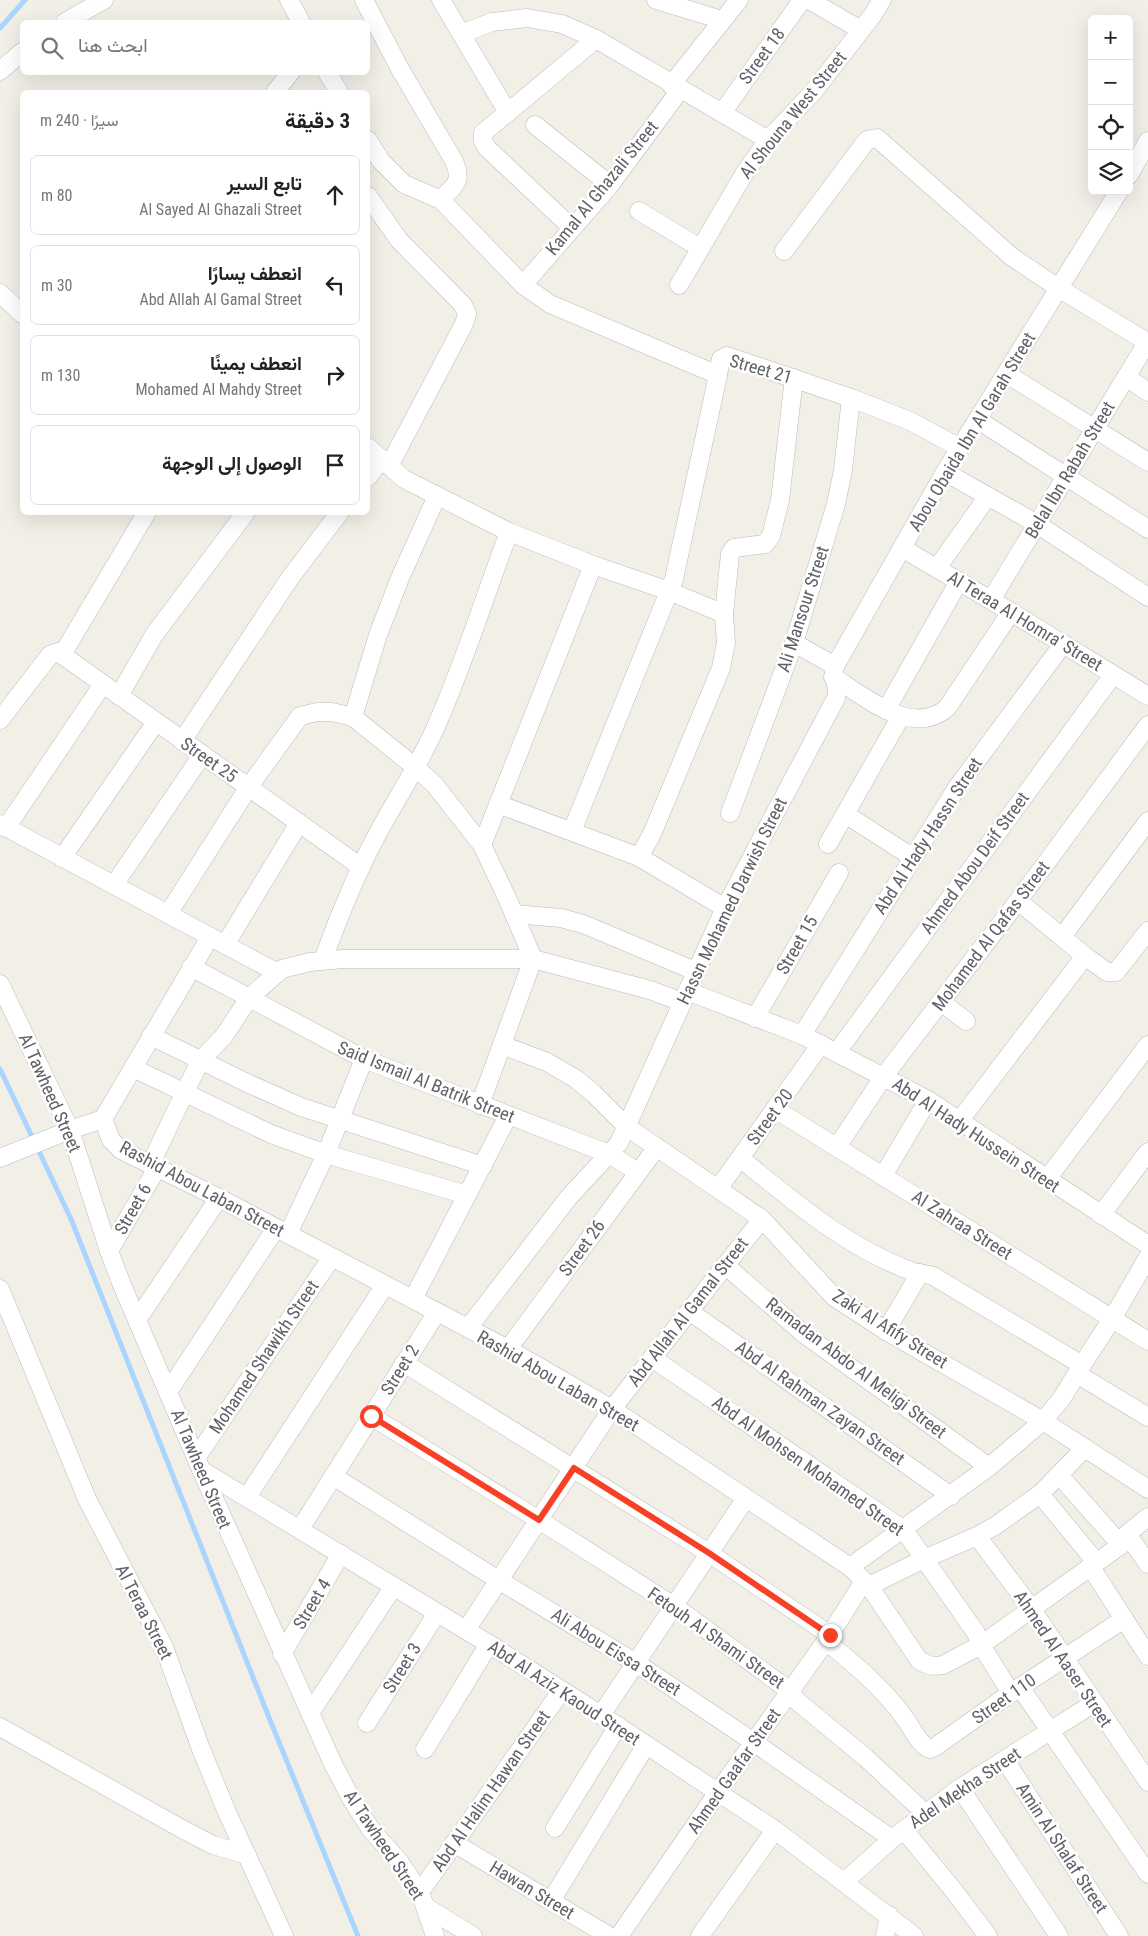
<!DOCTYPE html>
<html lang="ar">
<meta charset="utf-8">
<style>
:root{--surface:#fff;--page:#f2f2f2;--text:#222;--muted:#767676;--line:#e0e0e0}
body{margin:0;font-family:"Roboto Condensed",Vazirmatn,sans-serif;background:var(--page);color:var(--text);direction:rtl}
.controls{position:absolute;right:15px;top:15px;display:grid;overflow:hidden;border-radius:8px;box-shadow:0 5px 20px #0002}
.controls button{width:45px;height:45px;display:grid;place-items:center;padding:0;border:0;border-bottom:1px solid var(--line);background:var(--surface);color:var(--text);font:25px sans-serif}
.stop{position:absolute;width:15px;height:15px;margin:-11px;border:4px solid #f84026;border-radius:50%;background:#fff}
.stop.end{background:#f84026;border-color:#fff;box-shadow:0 1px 5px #0008}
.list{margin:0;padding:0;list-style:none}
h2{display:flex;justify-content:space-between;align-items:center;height:65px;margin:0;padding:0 20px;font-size:21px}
h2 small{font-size:16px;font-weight:400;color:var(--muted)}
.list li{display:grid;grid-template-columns:32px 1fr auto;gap:15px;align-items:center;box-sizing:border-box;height:80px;margin:0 10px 10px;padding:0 10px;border:1px solid var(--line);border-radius:8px}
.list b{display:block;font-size:19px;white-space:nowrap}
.list p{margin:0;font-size:16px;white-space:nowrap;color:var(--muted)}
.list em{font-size:16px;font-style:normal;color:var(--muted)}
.icon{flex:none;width:28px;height:28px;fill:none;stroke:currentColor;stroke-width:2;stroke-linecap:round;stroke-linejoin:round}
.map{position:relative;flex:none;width:1148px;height:1936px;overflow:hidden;direction:ltr}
.search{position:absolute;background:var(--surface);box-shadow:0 5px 20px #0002;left:20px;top:20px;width:350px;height:55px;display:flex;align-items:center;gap:12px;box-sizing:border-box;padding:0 18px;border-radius:8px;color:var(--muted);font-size:19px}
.panel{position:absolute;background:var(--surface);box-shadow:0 5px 20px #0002;left:20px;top:90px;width:350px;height:425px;border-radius:8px;direction:rtl}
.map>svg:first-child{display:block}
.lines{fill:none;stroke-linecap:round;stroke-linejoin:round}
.stream{stroke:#a9d5ff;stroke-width:5}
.street-casing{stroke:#b9bcc1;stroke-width:19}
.street{stroke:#fff;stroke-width:18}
.route{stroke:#f84026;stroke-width:6}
.labels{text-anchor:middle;stroke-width:5;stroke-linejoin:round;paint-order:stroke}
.street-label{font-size:18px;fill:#5e6268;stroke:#fff}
</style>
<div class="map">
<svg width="1148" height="1936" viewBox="0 0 1148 1936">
<rect width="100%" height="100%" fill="#f1efe6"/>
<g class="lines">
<g class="stream">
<path d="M 0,28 L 25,0"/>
<path d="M 0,1069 L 71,1219 L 270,1720 L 358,1936"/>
</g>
<defs>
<g id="street">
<path d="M 289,0 L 301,22"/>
<path d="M 364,0 L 400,69 L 454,161 C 463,183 455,184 441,200"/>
<path d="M 441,0 L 508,113"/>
<path d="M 656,0 L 722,20"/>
<path d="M 809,0 L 861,30"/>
<path d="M 65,22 L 104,0"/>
<path d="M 461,34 L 492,22 L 527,18 L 562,24 L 596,39 L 768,140"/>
<path d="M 0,71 L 22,52"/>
<path d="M 327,72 L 339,92"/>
<path d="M 671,85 L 739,0"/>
<path d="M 275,92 L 291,72"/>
<path d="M 722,113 L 802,0"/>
<path d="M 535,125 L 610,185"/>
<path d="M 368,140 L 381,161 L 404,184 L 441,200 L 523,285 L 550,304 L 718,375 L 721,359 L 727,356 L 851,398 L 910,421 L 960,448"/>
<path d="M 1129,175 L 1148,141"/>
<path d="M 368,196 L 399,240 L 463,305 L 467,314 L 464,324 L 389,466"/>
<path d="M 639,211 L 700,248"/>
<path d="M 572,228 L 487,148 L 483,141 L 483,133 L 596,39"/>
<path d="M 784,251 L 867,140 L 877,138 L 1012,257 L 1060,289 L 1147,342"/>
<path d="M 523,285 L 610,185 L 680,90"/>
<path d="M 679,285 L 744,174 L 768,140 L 814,91 L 872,16 L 882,0"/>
<path d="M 0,293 L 22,314"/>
<path d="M 1007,374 L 1148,462"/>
<path d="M 1126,377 L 1148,392"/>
<path d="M 978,420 L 1148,529"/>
<path d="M 368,447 L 404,479 L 509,532 L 593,565 L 669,591 L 724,614"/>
<path d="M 945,472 L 1037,524 L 1148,597"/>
<path d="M 368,477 L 381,460"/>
<path d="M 902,548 L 1011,612 L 1148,696"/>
<path d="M 937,568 L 988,496"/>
<path d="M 991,600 L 1148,341"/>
<path d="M 794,643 L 835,666"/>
<path d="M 62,655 L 147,512"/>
<path d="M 833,677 C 864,696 912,738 947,708 L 1011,612"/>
<path d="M 119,696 L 154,635 L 246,512"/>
<path d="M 886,710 L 959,581"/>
<path d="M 353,717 L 378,635 L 400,578 L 437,496"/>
<path d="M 0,720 L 50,655 L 58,652 L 361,867"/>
<path d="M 182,741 L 290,578 L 340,512"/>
<path d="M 498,804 L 639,857 L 652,834 L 721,668 L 726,643 L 724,614 L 730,554 L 734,548 L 765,544 L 771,536 L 780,500 L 794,378"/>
<path d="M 730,813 L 794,643 L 836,504 L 843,470 L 851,398"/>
<path d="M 845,814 L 912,857"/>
<path d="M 0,824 L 278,973"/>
<path d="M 6,828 L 103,684"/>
<path d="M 572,831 L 674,579 L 718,375"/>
<path d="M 828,844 L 901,716"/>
<path d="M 482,845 L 593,565"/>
<path d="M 639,857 L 725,908"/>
<path d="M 62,858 L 156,722"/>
<path d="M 114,885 L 202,755"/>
<path d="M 1018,901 L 1085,956 L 1107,972 L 1116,972 L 1148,931"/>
<path d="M 168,914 L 248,788 L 300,716 L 317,712 L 332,712 L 353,717 L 415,767 L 434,784 L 482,845 L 508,900 L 533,959 L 480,1105"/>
<path d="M 514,914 L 561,918 L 583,924 L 695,971"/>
<path d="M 1062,937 L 1148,821"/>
<path d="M 225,945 L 299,823"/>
<path d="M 323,960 C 339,916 356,873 379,831 C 397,798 418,766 434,731 C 463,667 484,598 509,532"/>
<path d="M 191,967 L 364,1059 L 609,1154 L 638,1172"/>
<path d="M 0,984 L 70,1130 L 109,1251 L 122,1285 L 196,1458 L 333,1764 L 352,1800 L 372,1831 L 399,1861 L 420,1892 L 435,1936"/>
<path d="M 687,991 L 802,1035 L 928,1100 L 1148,1245"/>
<path d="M 941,1002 L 966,1021"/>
<path d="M 755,1018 L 839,873"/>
<path d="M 802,1035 L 958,786 L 1063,644"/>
<path d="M 151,1036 L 245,1082 L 301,1107 L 483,1166"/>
<path d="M 502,1045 L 547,1062 L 576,1079 L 593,1093 L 627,1127 L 762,1219 L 834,1297 L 886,1331 L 1043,1421 L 1148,1489"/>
<path d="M 837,1052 L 1113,675"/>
<path d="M 133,1068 L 271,1134 L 326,1154 L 467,1195"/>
<path d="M 775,1109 L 1148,1341"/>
<path d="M 103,1119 L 111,1140 L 121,1150 L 219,1198 L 508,1349 L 612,1409 L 850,1567 L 869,1586 L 919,1660 C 927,1666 934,1667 943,1665 L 981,1645 L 1121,1545 L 1127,1534 L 1148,1517"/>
<path d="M 960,1120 L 1085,956"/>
<path d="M 837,1147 L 884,1076 L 1018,901 L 1148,725"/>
<path d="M 0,1158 L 70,1130 L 103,1119 L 210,937"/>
<path d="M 740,1158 C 793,1201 846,1247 911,1271 C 918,1274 926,1274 933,1276 L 1082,1365"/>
<path d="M 150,1165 L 200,1061 L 224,1036 L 249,998 L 282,969 L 310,962 L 343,959 L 533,959 L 650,990 L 682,1002"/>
<path d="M 883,1176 L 928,1100"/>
<path d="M 1047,1179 L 1148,1045"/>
<path d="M 718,1189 L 821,1044"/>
<path d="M 1101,1215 L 1148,1152"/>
<path d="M 288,1234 L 326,1154 L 364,1059"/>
<path d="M 109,1251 L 157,1168"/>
<path d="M 725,1265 L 804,1334 L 989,1467"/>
<path d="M 0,1289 L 87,1499 L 164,1647 L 201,1749 L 226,1810 L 284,1936"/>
<path d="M 413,1299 L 508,1116"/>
<path d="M 689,1311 L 951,1496"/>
<path d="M 137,1320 L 219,1198"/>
<path d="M 468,1328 L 569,1197 L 619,1143 L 725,908 L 836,698 C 840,685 831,678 835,666 L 945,472 L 1119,191"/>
<path d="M 886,1331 L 920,1273"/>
<path d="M 508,1349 L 657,1147"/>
<path d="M 652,1358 L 904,1530 L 976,1633 L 981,1645 L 1011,1693"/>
<path d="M 404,1363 L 709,1553 L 830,1635"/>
<path d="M 1077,1374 L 1148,1417"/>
<path d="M 168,1392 L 276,1228"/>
<path d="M 371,1416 L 539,1520 L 674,1606 L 790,1691 L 797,1701 L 866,1758 L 925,1813"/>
<path d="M 196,1458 L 332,1257"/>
<path d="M 201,1470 L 489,1644 L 601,1715 L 775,1830 L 914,1936"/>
<path d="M 1059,1475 L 1121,1545"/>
<path d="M 333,1476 L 500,1581 L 636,1663 L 755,1743 L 892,1839"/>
<path d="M 1040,1494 L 1096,1562"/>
<path d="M 247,1497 L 385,1285"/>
<path d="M 300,1529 L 437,1312"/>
<path d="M 1127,1534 L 1148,1564"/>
<path d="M 977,1536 L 1031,1608 L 1148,1782"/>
<path d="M 1090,1566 L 1148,1656"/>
<path d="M 850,1567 L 989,1467 L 1043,1421 L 1062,1398 L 1082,1365 L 1112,1319 L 1148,1257"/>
<path d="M 869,1586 L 924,1559 L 977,1536 L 995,1526 L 1040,1494 L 1085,1448"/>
<path d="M 466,1630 L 612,1409 L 762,1219"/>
<path d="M 826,1641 C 854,1664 882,1687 904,1717 C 911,1726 919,1745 930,1749 L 935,1747 L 1011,1693 L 1124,1619"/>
<path d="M 282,1654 L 341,1554"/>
<path d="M 1020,1687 L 1148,1874"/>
<path d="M 310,1713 L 394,1586"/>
<path d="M 601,1715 L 746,1498"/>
<path d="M 367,1723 L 437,1613"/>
<path d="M 0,1727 L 182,1829 L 213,1845 L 247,1855"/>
<path d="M 425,1749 L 489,1644"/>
<path d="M 1005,1760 L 1119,1936"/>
<path d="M 960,1788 L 1059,1936"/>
<path d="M 555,1828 L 618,1726"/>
<path d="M 904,1830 L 954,1891 L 988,1936"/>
<path d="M 454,1843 L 609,1936"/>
<path d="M 844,1882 L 892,1839 L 960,1788 L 1094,1703"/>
<path d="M 420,1892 L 562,1690"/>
<path d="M 551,1901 L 646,1745"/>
<path d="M 426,1907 L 473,1936"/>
<path d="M 619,1936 L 718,1792 L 826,1641 L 864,1581"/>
<path d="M 700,1936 L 775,1830"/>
<path d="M 885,1936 L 889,1915"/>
</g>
</defs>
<use href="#street" class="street-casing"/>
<use href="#street" class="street"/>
</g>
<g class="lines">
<path class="route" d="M 371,1416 L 539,1520 L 574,1468 L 709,1553 L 830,1635"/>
</g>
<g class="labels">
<g class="street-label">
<text transform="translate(762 56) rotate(-54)" y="6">Street 18</text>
<text transform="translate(793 115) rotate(-51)" y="6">Al Shouna West Street</text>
<text transform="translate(602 188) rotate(-51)" y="6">Kamal Al Ghazali Street</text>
<text transform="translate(761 369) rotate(16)" y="6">Street 21</text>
<text transform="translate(972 432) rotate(-59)" y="6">Abou Obaida Ibn Al Garah Street</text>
<text transform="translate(1070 470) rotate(-59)" y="6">Belal Ibn Rabah Street</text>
<text transform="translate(803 609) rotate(-72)" y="6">Ali Mansour Street</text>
<text transform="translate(1025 621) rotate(31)" y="6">Al Teraa Al Homra' Street</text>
<text transform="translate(209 760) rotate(35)" y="6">Street 25</text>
<text transform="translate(928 836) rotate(-57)" y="6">Abd Al Hady Hassn Street</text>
<text transform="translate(975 863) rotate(-54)" y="6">Ahmed Abou Deif Street</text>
<text transform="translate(732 901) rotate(-64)" y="6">Hassn Mohamed Darwish Street</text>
<text transform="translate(991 936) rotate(-53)" y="6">Mohamed Al Qafas Street</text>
<text transform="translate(797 945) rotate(-60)" y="6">Street 15</text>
<text transform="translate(426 1082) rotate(22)" y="6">Said Ismail Al Batrik Street</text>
<text transform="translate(50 1093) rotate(66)" y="6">Al Tawheed Street</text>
<text transform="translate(770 1117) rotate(-54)" y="6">Street 20</text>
<text transform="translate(976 1135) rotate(33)" y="6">Abd Al Hady Hussein Street</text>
<text transform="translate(202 1189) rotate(28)" y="6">Rashid Abou Laban Street</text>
<text transform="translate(133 1209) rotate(-60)" y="6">Street 6</text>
<text transform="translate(962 1225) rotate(32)" y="6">Al Zahraa Street</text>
<text transform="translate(582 1248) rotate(-54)" y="6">Street 26</text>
<text transform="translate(688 1312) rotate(-52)" y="6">Abd Allah Al Gamal Street</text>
<text transform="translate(890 1329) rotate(32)" y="6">Zaki Al Afify Street</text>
<text transform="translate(264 1357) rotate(-56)" y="6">Mohamed Shawikh Street</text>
<text transform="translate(856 1368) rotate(37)" y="6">Ramadan Abdo Al Meligi Street</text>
<text transform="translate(400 1370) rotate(-58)" y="6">Street 2</text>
<text transform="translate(558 1381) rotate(30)" y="6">Rashid Abou Laban Street</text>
<text transform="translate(820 1403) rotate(35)" y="6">Abd Al Rahman Zayan Street</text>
<text transform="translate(808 1466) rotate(35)" y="6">Abd Al Mohsen Mohamed Street</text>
<text transform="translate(201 1469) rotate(67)" y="6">Al Tawheed Street</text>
<text transform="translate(312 1604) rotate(-59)" y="6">Street 4</text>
<text transform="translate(144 1612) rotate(63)" y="6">Al Teraa Street</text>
<text transform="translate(716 1638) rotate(35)" y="6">Fetouh Al Shami Street</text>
<text transform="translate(616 1652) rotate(32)" y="6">Ali Abou Eissa Street</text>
<text transform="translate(1063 1659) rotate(56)" y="6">Ahmed Al Aaser Street</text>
<text transform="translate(402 1668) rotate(-58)" y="6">Street 3</text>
<text transform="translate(564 1693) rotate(33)" y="6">Abd Al Aziz Kaoud Street</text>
<text transform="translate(1004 1699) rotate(-35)" y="6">Street 110</text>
<text transform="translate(734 1771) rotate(-55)" y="6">Ahmed Gaafar Street</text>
<text transform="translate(965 1788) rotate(-34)" y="6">Adel Mekha Street</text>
<text transform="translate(491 1791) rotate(-55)" y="6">Abd Al Halim Hawan Street</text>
<text transform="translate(384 1845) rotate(56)" y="6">Al Tawheed Street</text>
<text transform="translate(1062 1848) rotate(57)" y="6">Amin Al Shalaf Street</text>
<text transform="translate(532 1890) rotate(31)" y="6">Hawan Street</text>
</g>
</g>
</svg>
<div class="controls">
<button>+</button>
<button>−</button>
<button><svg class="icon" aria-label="locate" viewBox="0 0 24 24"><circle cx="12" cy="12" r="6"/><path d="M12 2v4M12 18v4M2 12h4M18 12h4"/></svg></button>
<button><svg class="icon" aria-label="layers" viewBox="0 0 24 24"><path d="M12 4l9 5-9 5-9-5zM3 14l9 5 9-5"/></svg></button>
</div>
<div class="stop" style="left:371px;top:1416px"></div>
<div class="stop end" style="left:830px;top:1635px"></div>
<div class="search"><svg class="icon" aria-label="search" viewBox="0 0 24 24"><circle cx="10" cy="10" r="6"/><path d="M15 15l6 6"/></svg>ابحث هنا</div>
<section class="panel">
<h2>3 دقيقة<small>سيرًا · 240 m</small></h2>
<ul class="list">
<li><svg class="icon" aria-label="ahead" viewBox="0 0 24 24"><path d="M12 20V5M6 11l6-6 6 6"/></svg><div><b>تابع السير</b><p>Al Sayed Al Ghazali Street</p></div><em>80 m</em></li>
<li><svg class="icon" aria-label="left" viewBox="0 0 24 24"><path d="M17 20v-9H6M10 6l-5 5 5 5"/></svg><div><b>انعطف يسارًا</b><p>Abd Allah Al Gamal Street</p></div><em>30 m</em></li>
<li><svg class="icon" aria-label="right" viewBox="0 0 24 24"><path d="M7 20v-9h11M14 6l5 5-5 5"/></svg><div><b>انعطف يمينًا</b><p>Mohamed Al Mahdy Street</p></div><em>130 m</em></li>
<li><svg class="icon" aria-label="arrive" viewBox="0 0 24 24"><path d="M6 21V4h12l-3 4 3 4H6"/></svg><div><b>الوصول إلى الوجهة</b></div></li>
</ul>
</section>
</div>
